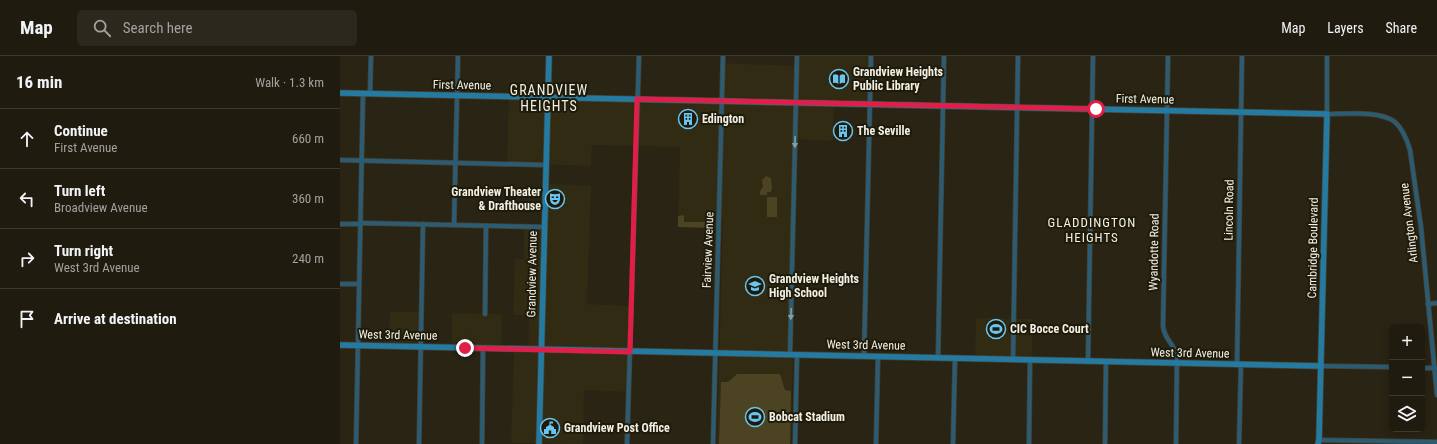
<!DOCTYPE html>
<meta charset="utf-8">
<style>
:root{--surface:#1f1b0f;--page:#2c281d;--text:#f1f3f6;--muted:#a1a19e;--line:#3c392f}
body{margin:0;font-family:"Roboto Condensed",sans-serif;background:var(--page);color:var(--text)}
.controls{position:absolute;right:12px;bottom:12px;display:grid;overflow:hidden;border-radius:6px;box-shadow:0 2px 10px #0003}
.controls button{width:36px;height:36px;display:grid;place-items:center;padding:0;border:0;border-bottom:1px solid var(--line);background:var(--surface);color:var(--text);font:20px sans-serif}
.stop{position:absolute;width:12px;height:12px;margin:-9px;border:3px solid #e11d48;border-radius:50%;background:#fff}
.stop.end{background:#e11d48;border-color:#fff;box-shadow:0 1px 4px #0008}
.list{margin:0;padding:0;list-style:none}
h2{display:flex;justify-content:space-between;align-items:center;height:52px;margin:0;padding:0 16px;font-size:17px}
h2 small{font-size:13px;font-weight:400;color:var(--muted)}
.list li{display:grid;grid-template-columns:26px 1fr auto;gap:12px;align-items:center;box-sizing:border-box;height:60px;padding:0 16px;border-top:1px solid var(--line)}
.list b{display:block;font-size:15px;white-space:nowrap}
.list p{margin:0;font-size:13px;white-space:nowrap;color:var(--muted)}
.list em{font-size:13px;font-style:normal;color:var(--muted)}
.icon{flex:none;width:22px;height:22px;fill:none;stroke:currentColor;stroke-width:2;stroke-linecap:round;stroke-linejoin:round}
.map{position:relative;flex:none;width:1097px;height:388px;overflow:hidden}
header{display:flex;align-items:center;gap:24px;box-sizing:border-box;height:56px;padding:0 20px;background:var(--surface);border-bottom:1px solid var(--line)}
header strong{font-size:19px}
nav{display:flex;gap:22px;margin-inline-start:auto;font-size:14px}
.search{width:280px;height:36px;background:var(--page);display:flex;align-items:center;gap:10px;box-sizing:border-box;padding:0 14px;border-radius:6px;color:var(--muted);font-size:15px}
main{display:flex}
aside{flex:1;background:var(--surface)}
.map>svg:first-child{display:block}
.built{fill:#312b14}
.green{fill:#4c4322}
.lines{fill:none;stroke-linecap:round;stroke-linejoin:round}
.street-casing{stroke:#454131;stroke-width:5.5}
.secondary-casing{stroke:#454131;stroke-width:7}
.street{stroke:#2b5c74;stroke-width:4}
.secondary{stroke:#247aa1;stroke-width:5.5}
.oneway{fill:#859fa7}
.route{stroke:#e11d48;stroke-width:5}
.labels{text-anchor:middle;stroke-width:4;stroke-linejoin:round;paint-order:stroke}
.poi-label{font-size:12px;font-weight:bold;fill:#f2f0e5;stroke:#1f1b0b;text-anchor:start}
.street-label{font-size:12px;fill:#f2f0e5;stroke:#1f1b0b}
.neighbourhood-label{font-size:13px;letter-spacing:1px;fill:#f2f0e5;stroke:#1f1b0b}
.quarter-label{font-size:14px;letter-spacing:1px;fill:#f2f0e5;stroke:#1f1b0b}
</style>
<header>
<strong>Map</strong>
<div class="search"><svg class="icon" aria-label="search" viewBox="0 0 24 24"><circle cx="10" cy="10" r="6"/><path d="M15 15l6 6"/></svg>Search here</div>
<nav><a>Map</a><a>Layers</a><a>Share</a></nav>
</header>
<main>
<aside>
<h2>16 min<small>Walk · 1.3 km</small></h2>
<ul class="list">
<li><svg class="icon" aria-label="ahead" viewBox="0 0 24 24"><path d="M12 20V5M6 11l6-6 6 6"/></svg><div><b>Continue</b><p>First Avenue</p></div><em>660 m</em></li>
<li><svg class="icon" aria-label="left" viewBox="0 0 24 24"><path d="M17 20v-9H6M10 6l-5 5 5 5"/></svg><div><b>Turn left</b><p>Broadview Avenue</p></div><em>360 m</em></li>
<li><svg class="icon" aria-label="right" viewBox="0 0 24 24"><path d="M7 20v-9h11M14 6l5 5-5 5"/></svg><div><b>Turn right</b><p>West 3rd Avenue</p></div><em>240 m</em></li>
<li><svg class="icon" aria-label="arrive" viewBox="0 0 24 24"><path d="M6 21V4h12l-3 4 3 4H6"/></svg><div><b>Arrive at destination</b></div></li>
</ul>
</aside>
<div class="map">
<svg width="1097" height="388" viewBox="0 0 1097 388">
<rect width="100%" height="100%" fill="#292414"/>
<g class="built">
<path d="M 458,0 L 531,0 L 530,49 L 494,48 L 493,85 L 453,83 L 448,294 L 453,303 L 451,388 L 377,388 L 383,163 L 377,166 L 377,173 L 338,171 L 340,91 L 252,89 L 251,110 L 167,107 L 169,41 L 381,43 L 382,7 L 457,10 Z"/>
<path d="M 207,128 L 251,130 L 247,248 L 292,250 L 289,336 L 244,334 L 243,388 L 171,387 L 174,293 L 188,293 L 189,259 L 173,259 L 175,203 L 184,203 L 184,171 L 205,172 Z"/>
<path d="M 50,256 L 83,256 L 82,291 L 49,290 Z"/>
<path d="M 112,257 L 162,258 L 161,293 L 112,292 Z"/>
<path d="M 636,262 L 692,263 L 692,303 L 635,303 Z"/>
</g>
<g class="green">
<path d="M 426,120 L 431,122 L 432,132 L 431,136 L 427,136 L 427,139 L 420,139 L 420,135 L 423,131 L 422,124 Z"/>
<rect x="427" y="141" width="10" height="20"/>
<path d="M 344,159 L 344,166 L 373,166 L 373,172 L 338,171 L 338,160 Z"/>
<path d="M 397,318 L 440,318 L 445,334 L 451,335 L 450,388 L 379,388 L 381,326 L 388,326 Z"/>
</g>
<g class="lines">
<defs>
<g id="street">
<path d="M 828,0 L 823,270 C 824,284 835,287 837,302 L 836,388"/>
<path d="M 987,0 L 987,58 C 1005,58 1040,54 1055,66 C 1063,73 1067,84 1070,94 L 1081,171 L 1097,339"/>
<path d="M 30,38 L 31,0"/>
<path d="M 0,104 L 206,109"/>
<path d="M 21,167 L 204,171"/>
<path d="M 0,168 L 21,168"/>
<path d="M 114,169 L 118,0"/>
<path d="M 0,228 L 19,228"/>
<path d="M 1088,248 L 1097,247"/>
<path d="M 145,258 L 146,170"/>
<path d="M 450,299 L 457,0"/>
<path d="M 524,300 L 531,0"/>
<path d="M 598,302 L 604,0"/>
<path d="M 673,304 L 678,0"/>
<path d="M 748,305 L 753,0"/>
<path d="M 897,309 L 902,0"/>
<path d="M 981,310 L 1052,311"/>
<path d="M 1082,312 L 1096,312"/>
<path d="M 979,384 L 1097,386"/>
<path d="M 16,388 L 23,38"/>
<path d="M 79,388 L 83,168"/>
<path d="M 142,388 L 143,292"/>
<path d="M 287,388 L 299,0"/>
<path d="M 373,388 L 383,0"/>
<path d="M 455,388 L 457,299"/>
<path d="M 536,388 L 538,301"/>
<path d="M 613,388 L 615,302"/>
<path d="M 689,388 L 690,304"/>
<path d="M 765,388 L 766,306"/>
<path d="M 899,388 L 901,309"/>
</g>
<g id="secondary">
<path d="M 0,37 L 987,58 L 979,384 L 978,388"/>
<path d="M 0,289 L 981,310"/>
<path d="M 199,388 L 209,0"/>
</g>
</defs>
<use href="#street" class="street-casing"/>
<use href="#secondary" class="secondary-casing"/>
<use href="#street" class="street"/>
<use href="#secondary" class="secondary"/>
</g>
<defs><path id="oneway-solid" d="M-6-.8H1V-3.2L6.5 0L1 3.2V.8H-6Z"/></defs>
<g class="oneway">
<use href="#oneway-solid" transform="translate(455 86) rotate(91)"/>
<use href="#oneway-solid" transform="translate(451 258) rotate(92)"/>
</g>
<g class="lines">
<path class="route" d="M 125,292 L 290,296 L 297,43 L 756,53"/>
</g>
<defs>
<symbol id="library-ring" viewBox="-11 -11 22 22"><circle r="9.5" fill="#1f1b0b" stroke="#69c4f1" stroke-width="1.5"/><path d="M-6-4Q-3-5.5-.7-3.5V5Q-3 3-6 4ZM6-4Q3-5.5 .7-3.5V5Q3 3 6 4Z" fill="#69c4f1"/></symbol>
<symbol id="building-ring" viewBox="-11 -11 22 22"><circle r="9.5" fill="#1f1b0b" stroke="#69c4f1" stroke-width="1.5"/><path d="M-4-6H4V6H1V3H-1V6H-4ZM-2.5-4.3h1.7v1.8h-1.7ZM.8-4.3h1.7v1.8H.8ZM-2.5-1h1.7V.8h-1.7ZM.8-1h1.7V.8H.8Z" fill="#69c4f1"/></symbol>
<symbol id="theatre-ring" viewBox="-11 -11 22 22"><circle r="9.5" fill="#1f1b0b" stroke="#69c4f1" stroke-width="1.5"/><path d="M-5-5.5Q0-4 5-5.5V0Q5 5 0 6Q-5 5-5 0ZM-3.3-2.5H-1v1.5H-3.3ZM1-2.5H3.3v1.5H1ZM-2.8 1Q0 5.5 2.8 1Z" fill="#69c4f1"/></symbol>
<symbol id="school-ring" viewBox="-11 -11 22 22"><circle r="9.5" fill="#1f1b0b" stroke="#69c4f1" stroke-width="1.5"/><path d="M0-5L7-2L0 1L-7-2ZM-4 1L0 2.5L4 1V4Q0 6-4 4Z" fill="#69c4f1"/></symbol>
<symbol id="stadium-ring" viewBox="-11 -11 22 22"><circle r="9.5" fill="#1f1b0b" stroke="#69c4f1" stroke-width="1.5"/><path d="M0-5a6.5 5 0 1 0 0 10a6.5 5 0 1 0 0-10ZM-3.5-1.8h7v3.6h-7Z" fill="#69c4f1"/></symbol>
<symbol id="civic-ring" viewBox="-11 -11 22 22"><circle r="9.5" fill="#1f1b0b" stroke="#69c4f1" stroke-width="1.5"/><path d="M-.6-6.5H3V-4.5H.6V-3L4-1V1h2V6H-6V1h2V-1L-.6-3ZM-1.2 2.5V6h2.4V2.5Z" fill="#69c4f1"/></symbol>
</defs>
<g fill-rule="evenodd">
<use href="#library-ring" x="488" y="12" width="22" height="22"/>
<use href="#building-ring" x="337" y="52" width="22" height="22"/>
<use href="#building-ring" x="492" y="64" width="22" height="22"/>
<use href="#theatre-ring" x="204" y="132" width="22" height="22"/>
<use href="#school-ring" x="404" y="219" width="22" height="22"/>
<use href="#stadium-ring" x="645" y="262" width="22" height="22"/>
<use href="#stadium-ring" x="404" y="350" width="22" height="22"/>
<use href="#civic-ring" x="199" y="361" width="22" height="22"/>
</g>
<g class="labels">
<g class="poi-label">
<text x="513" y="20">Grandview Heights<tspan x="513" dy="14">Public Library</tspan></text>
<text x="362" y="67">Edington</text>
<text x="517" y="79">The Seville</text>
<text x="201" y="140" text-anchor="end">Grandview Theater<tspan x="201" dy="14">&amp; Drafthouse</tspan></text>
<text x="429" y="227">Grandview Heights<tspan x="429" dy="14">High School</tspan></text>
<text x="670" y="277">CIC Bocce Court</text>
<text x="429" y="365">Bobcat Stadium</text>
<text x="224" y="376">Grandview Post Office</text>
</g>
<g class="street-label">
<text transform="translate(122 29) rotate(1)" y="4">First Avenue</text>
<text transform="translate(805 43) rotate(1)" y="4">First Avenue</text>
<text transform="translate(889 154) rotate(-89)" y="4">Lincoln Road</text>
<text transform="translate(1069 167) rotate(-97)" y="4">Arlington Avenue</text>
<text transform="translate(973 192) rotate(-89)" y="4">Cambridge Boulevard</text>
<text transform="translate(368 194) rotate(-88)" y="4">Fairview Avenue</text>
<text transform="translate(814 196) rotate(-89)" y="4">Wyandotte Road</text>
<text transform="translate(192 218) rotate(-89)" y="4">Grandview Avenue</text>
<text transform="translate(58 279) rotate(1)" y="4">West 3rd Avenue</text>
<text transform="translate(526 289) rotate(1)" y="4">West 3rd Avenue</text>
<text transform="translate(850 297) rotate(1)" y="4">West 3rd Avenue</text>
</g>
<g class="neighbourhood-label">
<text x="752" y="171">GLADDINGTON<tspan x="752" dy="15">HEIGHTS</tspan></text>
</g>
<g class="quarter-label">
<text x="209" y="39">GRANDVIEW<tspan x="209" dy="16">HEIGHTS</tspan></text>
</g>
</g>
</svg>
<div class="controls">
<button>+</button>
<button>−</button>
<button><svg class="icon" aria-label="layers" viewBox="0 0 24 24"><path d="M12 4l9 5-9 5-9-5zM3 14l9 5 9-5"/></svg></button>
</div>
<div class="stop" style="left:756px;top:53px"></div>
<div class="stop end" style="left:125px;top:292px"></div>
</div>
</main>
